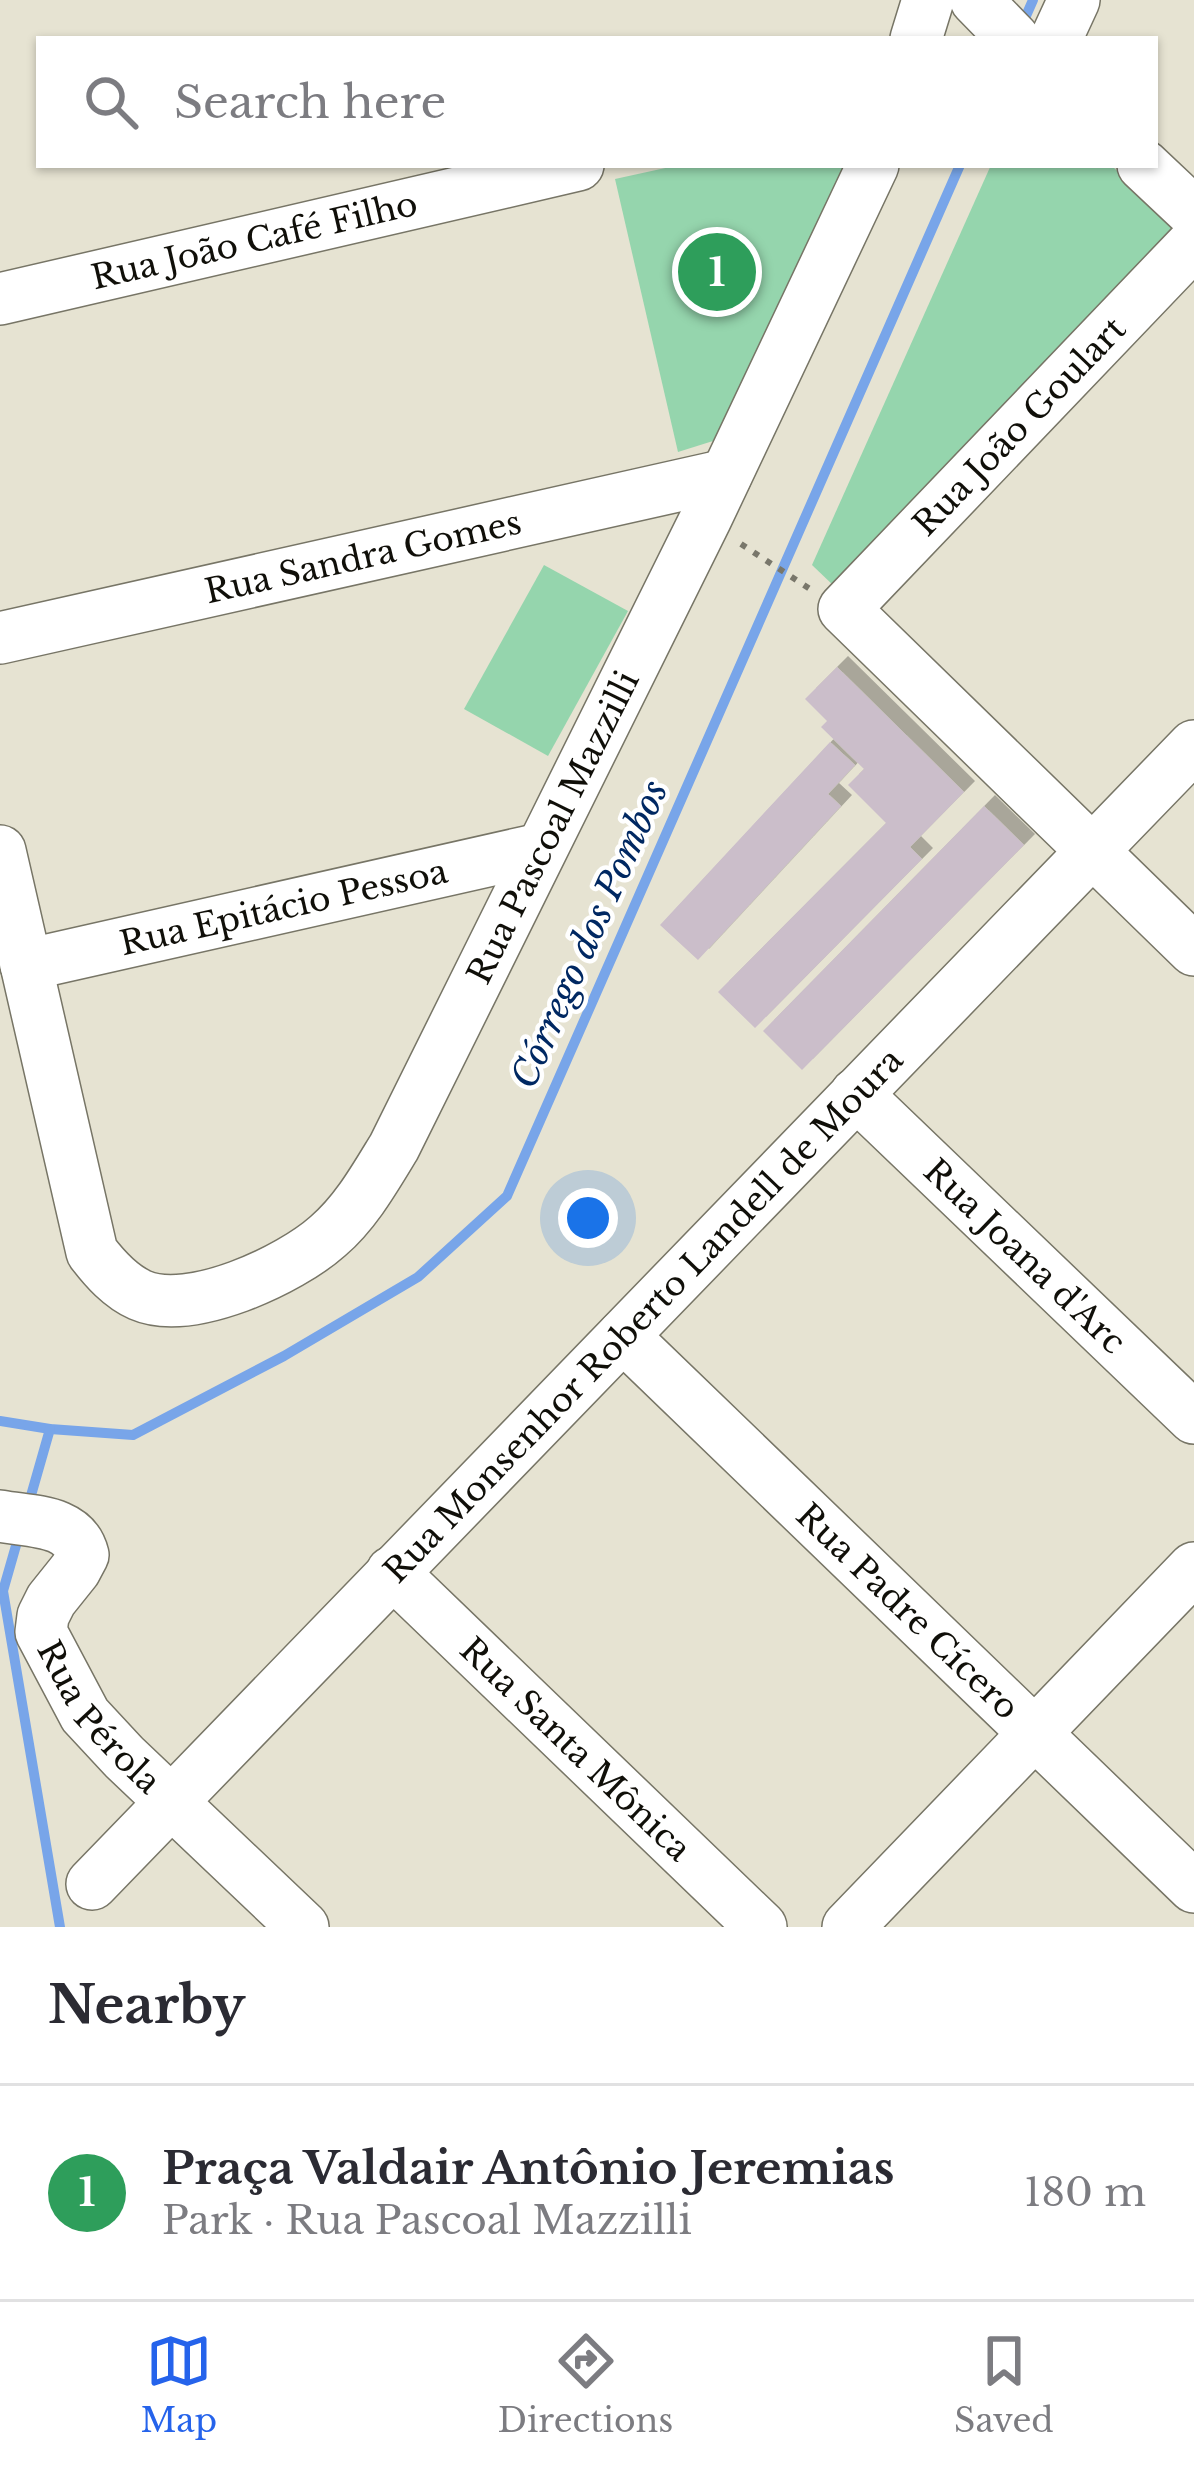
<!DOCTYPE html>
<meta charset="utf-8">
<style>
:root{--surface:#fff;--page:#f7f7f7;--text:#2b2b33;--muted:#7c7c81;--line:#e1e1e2;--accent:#2563eb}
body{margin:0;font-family:"Libre Baskerville",serif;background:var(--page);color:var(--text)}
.you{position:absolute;left:588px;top:1218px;width:42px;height:42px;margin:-30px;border:9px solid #fff;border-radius:50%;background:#1a73e8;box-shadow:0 0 0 18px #1a73e833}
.badge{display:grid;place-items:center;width:78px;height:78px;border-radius:50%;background:var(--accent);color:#fff;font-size:39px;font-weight:700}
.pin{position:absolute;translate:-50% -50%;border:6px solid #fff;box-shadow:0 3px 12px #0006}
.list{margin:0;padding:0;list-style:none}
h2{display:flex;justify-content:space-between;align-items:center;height:156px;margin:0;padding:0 48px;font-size:51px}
h2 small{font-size:39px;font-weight:400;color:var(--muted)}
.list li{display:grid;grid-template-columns:78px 1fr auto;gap:36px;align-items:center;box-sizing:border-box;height:216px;padding:0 48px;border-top:3px solid var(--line)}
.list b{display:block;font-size:45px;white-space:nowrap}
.list p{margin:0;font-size:39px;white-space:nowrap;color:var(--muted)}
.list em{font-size:39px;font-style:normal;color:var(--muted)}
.icon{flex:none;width:66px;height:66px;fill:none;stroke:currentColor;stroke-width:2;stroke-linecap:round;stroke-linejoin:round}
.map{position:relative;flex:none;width:1194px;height:1927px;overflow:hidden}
.search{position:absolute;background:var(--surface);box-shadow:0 3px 9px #0004;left:36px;right:36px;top:36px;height:132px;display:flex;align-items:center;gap:30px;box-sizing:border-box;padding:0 42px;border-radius:0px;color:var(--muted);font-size:45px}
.sheet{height:372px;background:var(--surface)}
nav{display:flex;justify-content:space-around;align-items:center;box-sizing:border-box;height:168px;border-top:3px solid var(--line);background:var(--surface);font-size:33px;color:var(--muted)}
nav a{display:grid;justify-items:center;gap:6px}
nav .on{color:var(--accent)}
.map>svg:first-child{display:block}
.green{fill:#95d5ad}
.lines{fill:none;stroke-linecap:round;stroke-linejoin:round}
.stream{stroke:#78a5e9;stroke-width:10}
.building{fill:#cbbeca;filter:url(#shadow)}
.minor-casing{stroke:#777566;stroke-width:54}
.path{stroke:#79776b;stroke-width:6;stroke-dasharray:6 9;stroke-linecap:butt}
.minor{stroke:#fff;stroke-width:51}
.labels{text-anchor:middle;stroke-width:9;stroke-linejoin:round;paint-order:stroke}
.street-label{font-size:33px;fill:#100f09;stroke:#fff}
.water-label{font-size:36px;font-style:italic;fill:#002862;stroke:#fff}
</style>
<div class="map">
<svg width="1194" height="1927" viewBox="0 0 1194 1927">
<defs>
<filter id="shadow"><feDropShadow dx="11" dy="-11" stdDeviation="0" flood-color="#0004"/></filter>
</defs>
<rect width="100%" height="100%" fill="#e6e3d2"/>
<g class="green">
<path d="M 679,165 L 851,165 L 713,441 L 678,452 L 615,179 Z"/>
<path d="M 991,165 L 1111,165 L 1180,232 L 835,587 L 812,565 Z"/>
<path d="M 544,565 L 628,611 L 548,756 L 464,709 Z"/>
</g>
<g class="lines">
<g class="stream">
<path d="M 1022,25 L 1033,0"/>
<path d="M 0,1421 L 50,1429 L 133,1435 L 284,1356 L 418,1277 L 507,1196 L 960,165"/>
<path d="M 28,1506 L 50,1429"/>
<path d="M 19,1535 L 3,1591 L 60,1927"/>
</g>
</g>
<g class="building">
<path d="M 837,667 L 964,792 L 910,847 L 922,859 L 755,1028 L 718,992 L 886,823 L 848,785 L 864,769 L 821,727 L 827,721 L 805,699 Z"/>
<path d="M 830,742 L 855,765 L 828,794 L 841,806 L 698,960 L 660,925 Z"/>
<path d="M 984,806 L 1024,845 L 802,1070 L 763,1031 Z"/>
</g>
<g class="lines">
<defs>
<g id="minor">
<path d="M 976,0 L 1014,39"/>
<path d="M 916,39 L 928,0"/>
<path d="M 1056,39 L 1074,0"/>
<path d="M 1143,165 L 1194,213"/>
<path d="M 1194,243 L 844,609 L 1194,950"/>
<path id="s1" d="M 0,299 L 578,165"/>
<path id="s2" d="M 0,638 L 726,475"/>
<path id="s3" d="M 0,851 L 92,1252 C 105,1269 120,1286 140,1295 C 190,1317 290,1270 328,1236 C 356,1212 375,1178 394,1147 L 706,518 L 873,165"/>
<path id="s4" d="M 26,965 L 540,849"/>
<path id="s5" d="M 856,1094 L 1194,1418"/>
<path id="s6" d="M 623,1336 L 1194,1887"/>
<path id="s7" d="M 0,1516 C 31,1522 74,1519 83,1555 L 75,1570 L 51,1600 L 43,1616 L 41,1632 L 85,1715 L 124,1757 L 303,1927"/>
<path id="s8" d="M 392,1572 L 761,1927"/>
<path id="s9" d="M 92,1884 L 1194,746"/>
<path d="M 848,1927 L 1194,1568"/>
</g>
</defs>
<use href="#minor" class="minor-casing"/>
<path class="path" d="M 741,544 L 810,589"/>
<use href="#minor" class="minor"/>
</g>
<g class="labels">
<g class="street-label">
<text dy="12" stroke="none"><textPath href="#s1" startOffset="261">Rua João Café Filho</textPath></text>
<text transform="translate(1019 426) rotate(-46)" y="12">Rua João Goulart</text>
<text dy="12" stroke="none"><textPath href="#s2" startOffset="372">Rua Sandra Gomes</textPath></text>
<text dy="12" stroke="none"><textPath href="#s3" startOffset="1149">Rua Pascoal Mazzilli</textPath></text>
<text dy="12" stroke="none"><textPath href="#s4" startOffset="264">Rua Epitácio Pessoa</textPath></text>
<text dy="12" stroke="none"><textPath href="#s5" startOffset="234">Rua Joana d'Arc</textPath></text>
<text dy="12" stroke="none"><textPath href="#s9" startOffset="792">Rua Monsenhor Roberto Landell de Moura</textPath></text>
<text dy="12" stroke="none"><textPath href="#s6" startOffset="396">Rua Padre Cícero</textPath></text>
<text dy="12" stroke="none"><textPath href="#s7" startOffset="291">Rua Pérola</textPath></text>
<text dy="12" stroke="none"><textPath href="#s8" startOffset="255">Rua Santa Mônica</textPath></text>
</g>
<g class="water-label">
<text transform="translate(589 934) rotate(-66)" y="13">Córrego dos Pombos</text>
</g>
</g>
</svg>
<div class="you"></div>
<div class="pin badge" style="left:717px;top:272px;background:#2e9e5b">1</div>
<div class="search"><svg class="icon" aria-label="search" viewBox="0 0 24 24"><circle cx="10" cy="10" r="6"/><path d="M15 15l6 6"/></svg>Search here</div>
</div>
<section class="sheet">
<h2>Nearby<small></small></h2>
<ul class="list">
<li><span class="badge" style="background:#2e9e5b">1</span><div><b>Praça Valdair Antônio Jeremias</b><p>Park · Rua Pascoal Mazzilli</p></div><em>180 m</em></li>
</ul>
</section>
<nav>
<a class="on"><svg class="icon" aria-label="map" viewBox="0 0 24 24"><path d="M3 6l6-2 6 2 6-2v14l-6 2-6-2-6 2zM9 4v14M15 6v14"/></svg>Map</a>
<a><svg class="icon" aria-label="directions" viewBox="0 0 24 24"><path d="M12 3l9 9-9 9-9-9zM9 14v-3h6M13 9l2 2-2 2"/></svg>Directions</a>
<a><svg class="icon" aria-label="saved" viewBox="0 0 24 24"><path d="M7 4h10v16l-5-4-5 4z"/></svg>Saved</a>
</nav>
